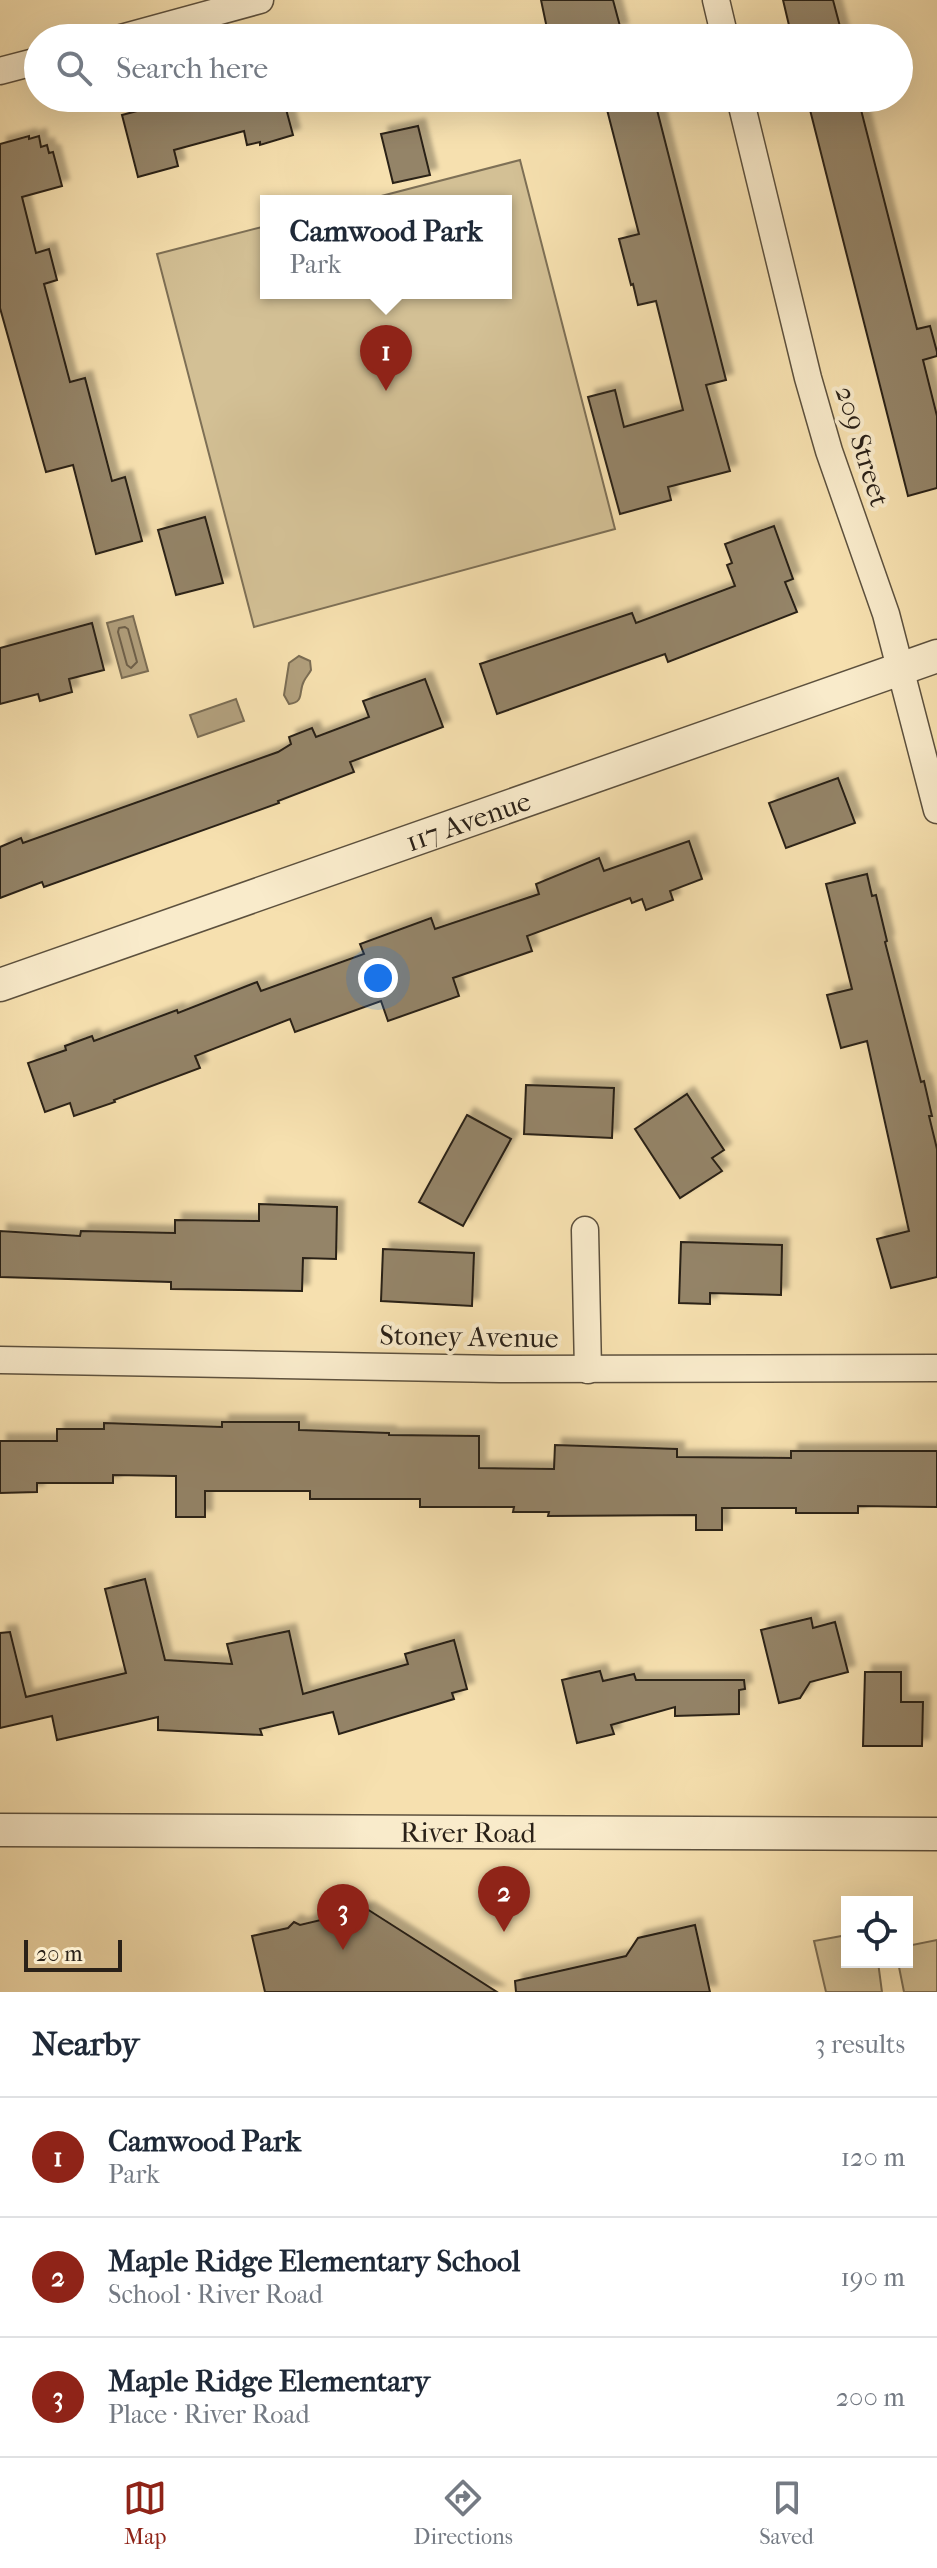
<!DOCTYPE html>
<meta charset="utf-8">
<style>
:root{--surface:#fff;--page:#f2f2f3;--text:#1f2937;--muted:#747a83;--line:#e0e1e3;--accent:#8f2418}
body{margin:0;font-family:"IM FELL French Canon",serif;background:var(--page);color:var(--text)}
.controls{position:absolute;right:24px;bottom:24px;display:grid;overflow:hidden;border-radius:0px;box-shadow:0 8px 32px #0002}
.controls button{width:72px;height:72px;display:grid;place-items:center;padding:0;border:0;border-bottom:2px solid var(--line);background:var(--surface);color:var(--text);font:40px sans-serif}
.scale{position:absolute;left:24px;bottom:20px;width:98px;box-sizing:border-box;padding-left:8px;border:4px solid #2a2118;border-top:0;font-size:22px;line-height:28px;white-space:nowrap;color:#2a2118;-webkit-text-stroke:6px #f9ebcb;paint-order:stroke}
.you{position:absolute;left:378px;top:978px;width:28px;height:28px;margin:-20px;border:6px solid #fff;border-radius:50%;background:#1a73e8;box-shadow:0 0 0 12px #1a73e833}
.badge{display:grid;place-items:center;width:52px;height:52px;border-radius:50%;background:var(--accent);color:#fff;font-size:26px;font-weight:700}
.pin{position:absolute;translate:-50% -66px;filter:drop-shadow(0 2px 4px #0008)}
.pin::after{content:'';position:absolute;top:42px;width:28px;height:24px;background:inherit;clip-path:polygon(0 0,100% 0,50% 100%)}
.popup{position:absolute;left:260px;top:195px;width:252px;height:104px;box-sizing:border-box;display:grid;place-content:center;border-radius:0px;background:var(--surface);filter:drop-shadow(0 2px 6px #0005);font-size:26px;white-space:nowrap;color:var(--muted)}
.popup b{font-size:30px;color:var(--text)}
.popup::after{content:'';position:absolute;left:50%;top:100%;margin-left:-16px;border:16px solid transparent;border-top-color:var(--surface)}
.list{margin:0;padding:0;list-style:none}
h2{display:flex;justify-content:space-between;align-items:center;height:104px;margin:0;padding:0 32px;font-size:34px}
h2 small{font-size:26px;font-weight:400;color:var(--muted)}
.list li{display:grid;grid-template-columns:52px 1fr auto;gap:24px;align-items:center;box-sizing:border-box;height:120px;padding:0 32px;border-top:2px solid var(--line)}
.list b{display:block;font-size:30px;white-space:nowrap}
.list p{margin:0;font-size:26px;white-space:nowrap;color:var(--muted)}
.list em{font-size:26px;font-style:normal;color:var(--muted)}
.icon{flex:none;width:44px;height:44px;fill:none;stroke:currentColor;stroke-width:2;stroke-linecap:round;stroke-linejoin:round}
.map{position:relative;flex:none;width:937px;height:1992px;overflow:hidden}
.search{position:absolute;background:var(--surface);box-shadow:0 8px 32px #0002;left:24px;right:24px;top:24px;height:88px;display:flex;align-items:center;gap:20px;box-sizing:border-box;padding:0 28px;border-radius:44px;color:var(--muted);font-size:30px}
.sheet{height:464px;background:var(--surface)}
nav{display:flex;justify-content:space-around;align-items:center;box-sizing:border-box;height:112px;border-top:2px solid var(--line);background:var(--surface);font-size:22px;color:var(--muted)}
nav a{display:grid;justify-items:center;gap:4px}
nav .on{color:var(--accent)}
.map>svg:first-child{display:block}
.green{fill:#d3c095;stroke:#7e7056;stroke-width:2}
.water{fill:#b19f7c;stroke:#7b6d54;stroke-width:2}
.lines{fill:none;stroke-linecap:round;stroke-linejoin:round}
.shore{stroke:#6e604a;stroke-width:2}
.building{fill:#948467;stroke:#2a2118;stroke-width:2;filter:url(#shadow)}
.minor-casing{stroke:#5d513e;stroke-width:29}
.tertiary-casing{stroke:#5d513e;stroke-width:35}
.minor{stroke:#f9ebcb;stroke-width:26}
.tertiary{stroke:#f9ebcb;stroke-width:32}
.labels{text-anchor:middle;stroke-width:8;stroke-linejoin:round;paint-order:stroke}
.street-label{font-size:28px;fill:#2a2118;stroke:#f9ebcb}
</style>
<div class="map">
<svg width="937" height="1992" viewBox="0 0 937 1992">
<defs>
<filter id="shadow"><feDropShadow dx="7" dy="-7" stdDeviation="2" flood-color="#0004"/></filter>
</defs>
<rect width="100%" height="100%" fill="#f6e0af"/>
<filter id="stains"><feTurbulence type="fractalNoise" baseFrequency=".0025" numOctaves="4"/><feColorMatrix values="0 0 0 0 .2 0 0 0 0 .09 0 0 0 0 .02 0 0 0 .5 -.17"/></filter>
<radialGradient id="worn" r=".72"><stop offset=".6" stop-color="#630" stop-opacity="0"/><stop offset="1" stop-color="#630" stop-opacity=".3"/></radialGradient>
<g class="green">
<path d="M 520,160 L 615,529 L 254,627 L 157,254 L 266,226 L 266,293 L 506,293 L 506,201 L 362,201 Z"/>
<path d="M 847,1935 L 847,1962 L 878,1962 L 882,1992 L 826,1992 L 814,1941 Z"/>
<path d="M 937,1940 L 937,1992 L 904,1992 L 898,1962 L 907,1962 L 907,1946 Z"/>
</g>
<g class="water">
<path d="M 133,616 L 148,671 L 122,678 L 107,623 Z"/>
<path d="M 299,656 L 310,661 L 311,670 C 309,674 306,677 304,681 C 298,692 305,702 289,704 L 284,695 L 289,663 Z"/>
<path d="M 236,699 L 244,721 L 198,737 L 190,715 Z"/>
</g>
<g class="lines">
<path class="shore" d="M 125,627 L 128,629 L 137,662 L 131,668 L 127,665 L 118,632 L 119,628 Z"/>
</g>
<g class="building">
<path d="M 541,0 L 613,0 L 621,30 L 592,38 L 549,38 Z"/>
<path d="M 783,0 L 833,0 L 843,38 L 792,38 Z"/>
<path d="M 186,98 L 283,98 L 293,135 L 260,145 L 260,142 L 247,145 L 244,131 L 174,150 L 178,166 L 138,177 L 122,115 Z"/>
<path d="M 604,98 L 654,98 L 726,380 L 706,385 L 730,471 L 668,487 L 671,500 L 620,514 L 588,397 L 615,390 L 624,427 L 683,410 L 656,301 L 638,305 L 633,284 L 631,285 L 619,239 L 639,234 Z"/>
<path d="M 807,98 L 858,98 L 917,329 L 930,326 L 937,352 L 937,356 L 923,360 L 937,416 L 937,488 L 908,496 Z"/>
<path d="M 418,126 L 430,175 L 393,183 L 381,134 Z"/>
<path d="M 29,136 L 29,139 L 39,136 L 41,147 L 47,145 L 49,153 L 53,152 L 62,186 L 22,197 L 36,253 L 49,249 L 57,280 L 44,284 L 70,382 L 85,378 L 112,481 L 125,477 L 142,541 L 96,554 L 73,465 L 46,472 L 0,308 L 0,144 Z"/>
<path d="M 205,517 L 223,583 L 176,595 L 158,530 Z"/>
<path d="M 774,526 L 793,579 L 785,582 L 797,612 L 668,662 L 665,654 L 497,714 L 480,664 L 632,613 L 636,623 L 735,586 L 727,565 L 732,563 L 725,544 Z"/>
<path d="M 92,623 L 104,670 L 69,679 L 72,692 L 40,701 L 38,694 L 0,704 L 0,648 Z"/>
<path d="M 425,679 L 443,727 L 350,762 L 354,772 L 278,801 L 279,803 L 44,887 L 42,882 L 0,898 L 0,847 L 21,838 L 23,843 L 278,752 L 291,744 L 289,737 L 312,728 L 316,737 L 369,717 L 363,701 Z"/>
<path d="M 838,778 L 855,823 L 786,848 L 769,803 Z"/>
<path d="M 689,841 L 702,879 L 670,891 L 673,900 L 646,910 L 642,899 L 632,903 L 630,898 L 527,936 L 532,951 L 453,978 L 459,996 L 388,1021 L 381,1001 L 295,1032 L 290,1019 L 195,1056 L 200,1068 L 114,1100 L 115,1102 L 74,1116 L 70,1103 L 45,1112 L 28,1063 L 66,1050 L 65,1046 L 92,1036 L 94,1041 L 177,1010 L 178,1013 L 257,982 L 261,991 L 364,954 L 360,944 L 431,918 L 435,929 L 539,894 L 536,884 L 599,858 L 604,871 Z"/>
<path d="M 867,874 L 872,896 L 876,895 L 887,941 L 885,942 L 921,1082 L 924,1081 L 932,1116 L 929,1116 L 937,1149 L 937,1277 L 891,1288 L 877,1239 L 909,1231 L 867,1041 L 841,1048 L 827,995 L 852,989 L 826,884 Z"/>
<path d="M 526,1085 L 614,1088 L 612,1138 L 524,1134 Z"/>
<path d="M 687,1094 L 724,1150 L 712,1158 L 722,1171 L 680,1198 L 635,1129 Z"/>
<path d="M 467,1115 L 511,1139 L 463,1226 L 419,1202 Z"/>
<path d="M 259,1204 L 337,1207 L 336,1259 L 303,1258 L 302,1291 L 171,1289 L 171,1282 L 0,1277 L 0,1231 L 80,1236 L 81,1231 L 175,1233 L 175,1220 L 259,1221 Z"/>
<path d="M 681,1242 L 782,1245 L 781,1295 L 710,1293 L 710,1304 L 679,1303 Z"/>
<path d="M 383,1249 L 474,1253 L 472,1306 L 381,1301 Z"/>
<path d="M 222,1422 L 299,1422 L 299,1430 L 389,1433 L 389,1435 L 479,1436 L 479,1468 L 554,1469 L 555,1445 L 677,1449 L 677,1457 L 791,1458 L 791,1451 L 937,1451 L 937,1507 L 858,1506 L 858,1513 L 796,1513 L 796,1508 L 722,1508 L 722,1530 L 696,1530 L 696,1515 L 548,1516 L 549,1512 L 513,1512 L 514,1507 L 420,1507 L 420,1499 L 310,1499 L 310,1491 L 205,1491 L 205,1517 L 176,1517 L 176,1476 L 113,1475 L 113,1483 L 37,1483 L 37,1492 L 0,1493 L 0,1441 L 57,1441 L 57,1429 L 104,1429 L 104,1423 L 222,1427 Z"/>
<path d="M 145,1579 L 165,1660 L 232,1664 L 227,1644 L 289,1631 L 303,1694 L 408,1664 L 405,1654 L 454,1640 L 467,1689 L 452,1693 L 454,1699 L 339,1734 L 333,1712 L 260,1729 L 262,1735 L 158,1730 L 158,1717 L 57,1740 L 52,1716 L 0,1728 L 0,1633 L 10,1632 L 26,1697 L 126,1673 L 105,1589 Z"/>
<path d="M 811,1618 L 813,1628 L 835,1622 L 848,1672 L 810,1682 L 800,1698 L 779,1703 L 761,1630 Z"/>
<path d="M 600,1671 L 603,1681 L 634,1674 L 636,1680 L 744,1680 L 745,1689 L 739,1690 L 739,1714 L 675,1716 L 675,1707 L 611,1725 L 614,1734 L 577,1743 L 562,1680 Z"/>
<path d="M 865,1672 L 901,1672 L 901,1702 L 923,1702 L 922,1746 L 863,1746 Z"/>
<path d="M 367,1909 L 497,1992 L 265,1992 L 252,1936 L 288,1928 L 294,1922 L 300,1925 Z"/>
<path d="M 695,1925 L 710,1992 L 516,1992 L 515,1981 L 626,1956 L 638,1938 Z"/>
</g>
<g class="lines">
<defs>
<g id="minor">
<path d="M 716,0 L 725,38"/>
<path d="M 121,38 L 260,0"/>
<path d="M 0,71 L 38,61"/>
<path d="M 740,98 L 808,378 L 829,451 L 886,614 L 937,810"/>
<path d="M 585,1230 L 588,1370"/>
<path d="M 0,1360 L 500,1369 L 937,1368"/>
</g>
<g id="tertiary">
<path id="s1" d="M 0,985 L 937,656"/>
<path id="s2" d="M 0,1830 L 937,1834"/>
</g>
</defs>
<use href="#minor" class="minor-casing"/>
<use href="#tertiary" class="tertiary-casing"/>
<use href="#minor" class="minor"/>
<use href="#tertiary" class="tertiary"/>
</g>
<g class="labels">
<g class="street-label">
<text transform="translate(863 446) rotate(73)" y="10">209 Street</text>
<text dy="10" stroke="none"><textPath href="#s1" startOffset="496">117 Avenue</textPath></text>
<text transform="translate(469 1336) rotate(1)" y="10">Stoney Avenue</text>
<text dy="10" stroke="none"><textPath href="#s2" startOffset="468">River Road</textPath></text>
</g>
</g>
<rect width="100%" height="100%" filter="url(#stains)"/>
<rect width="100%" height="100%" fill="url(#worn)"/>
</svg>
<div class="controls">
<button><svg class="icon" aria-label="locate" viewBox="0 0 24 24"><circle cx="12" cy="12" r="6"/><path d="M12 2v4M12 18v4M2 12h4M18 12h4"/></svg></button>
</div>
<div class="scale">20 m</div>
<div class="you"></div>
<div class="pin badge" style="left:386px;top:391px">1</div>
<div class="popup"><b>Camwood Park</b>Park</div>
<div class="pin badge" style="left:504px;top:1932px">2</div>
<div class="pin badge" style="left:343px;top:1950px">3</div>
<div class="search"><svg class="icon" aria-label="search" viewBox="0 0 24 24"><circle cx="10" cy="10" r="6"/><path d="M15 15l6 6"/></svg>Search here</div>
</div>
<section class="sheet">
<h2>Nearby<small>3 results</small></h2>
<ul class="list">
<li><span class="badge">1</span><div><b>Camwood Park</b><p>Park</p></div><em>120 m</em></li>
<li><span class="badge">2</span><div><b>Maple Ridge Elementary School</b><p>School · River Road</p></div><em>190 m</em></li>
<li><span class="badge">3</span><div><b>Maple Ridge Elementary</b><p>Place · River Road</p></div><em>200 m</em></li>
</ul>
</section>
<nav>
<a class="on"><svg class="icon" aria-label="map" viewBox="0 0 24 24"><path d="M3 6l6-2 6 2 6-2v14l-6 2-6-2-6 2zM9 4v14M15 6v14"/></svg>Map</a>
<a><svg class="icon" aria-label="directions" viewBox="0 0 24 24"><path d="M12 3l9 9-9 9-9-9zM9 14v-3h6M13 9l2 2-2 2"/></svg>Directions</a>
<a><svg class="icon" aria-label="saved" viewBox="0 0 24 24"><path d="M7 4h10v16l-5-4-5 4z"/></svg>Saved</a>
</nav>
